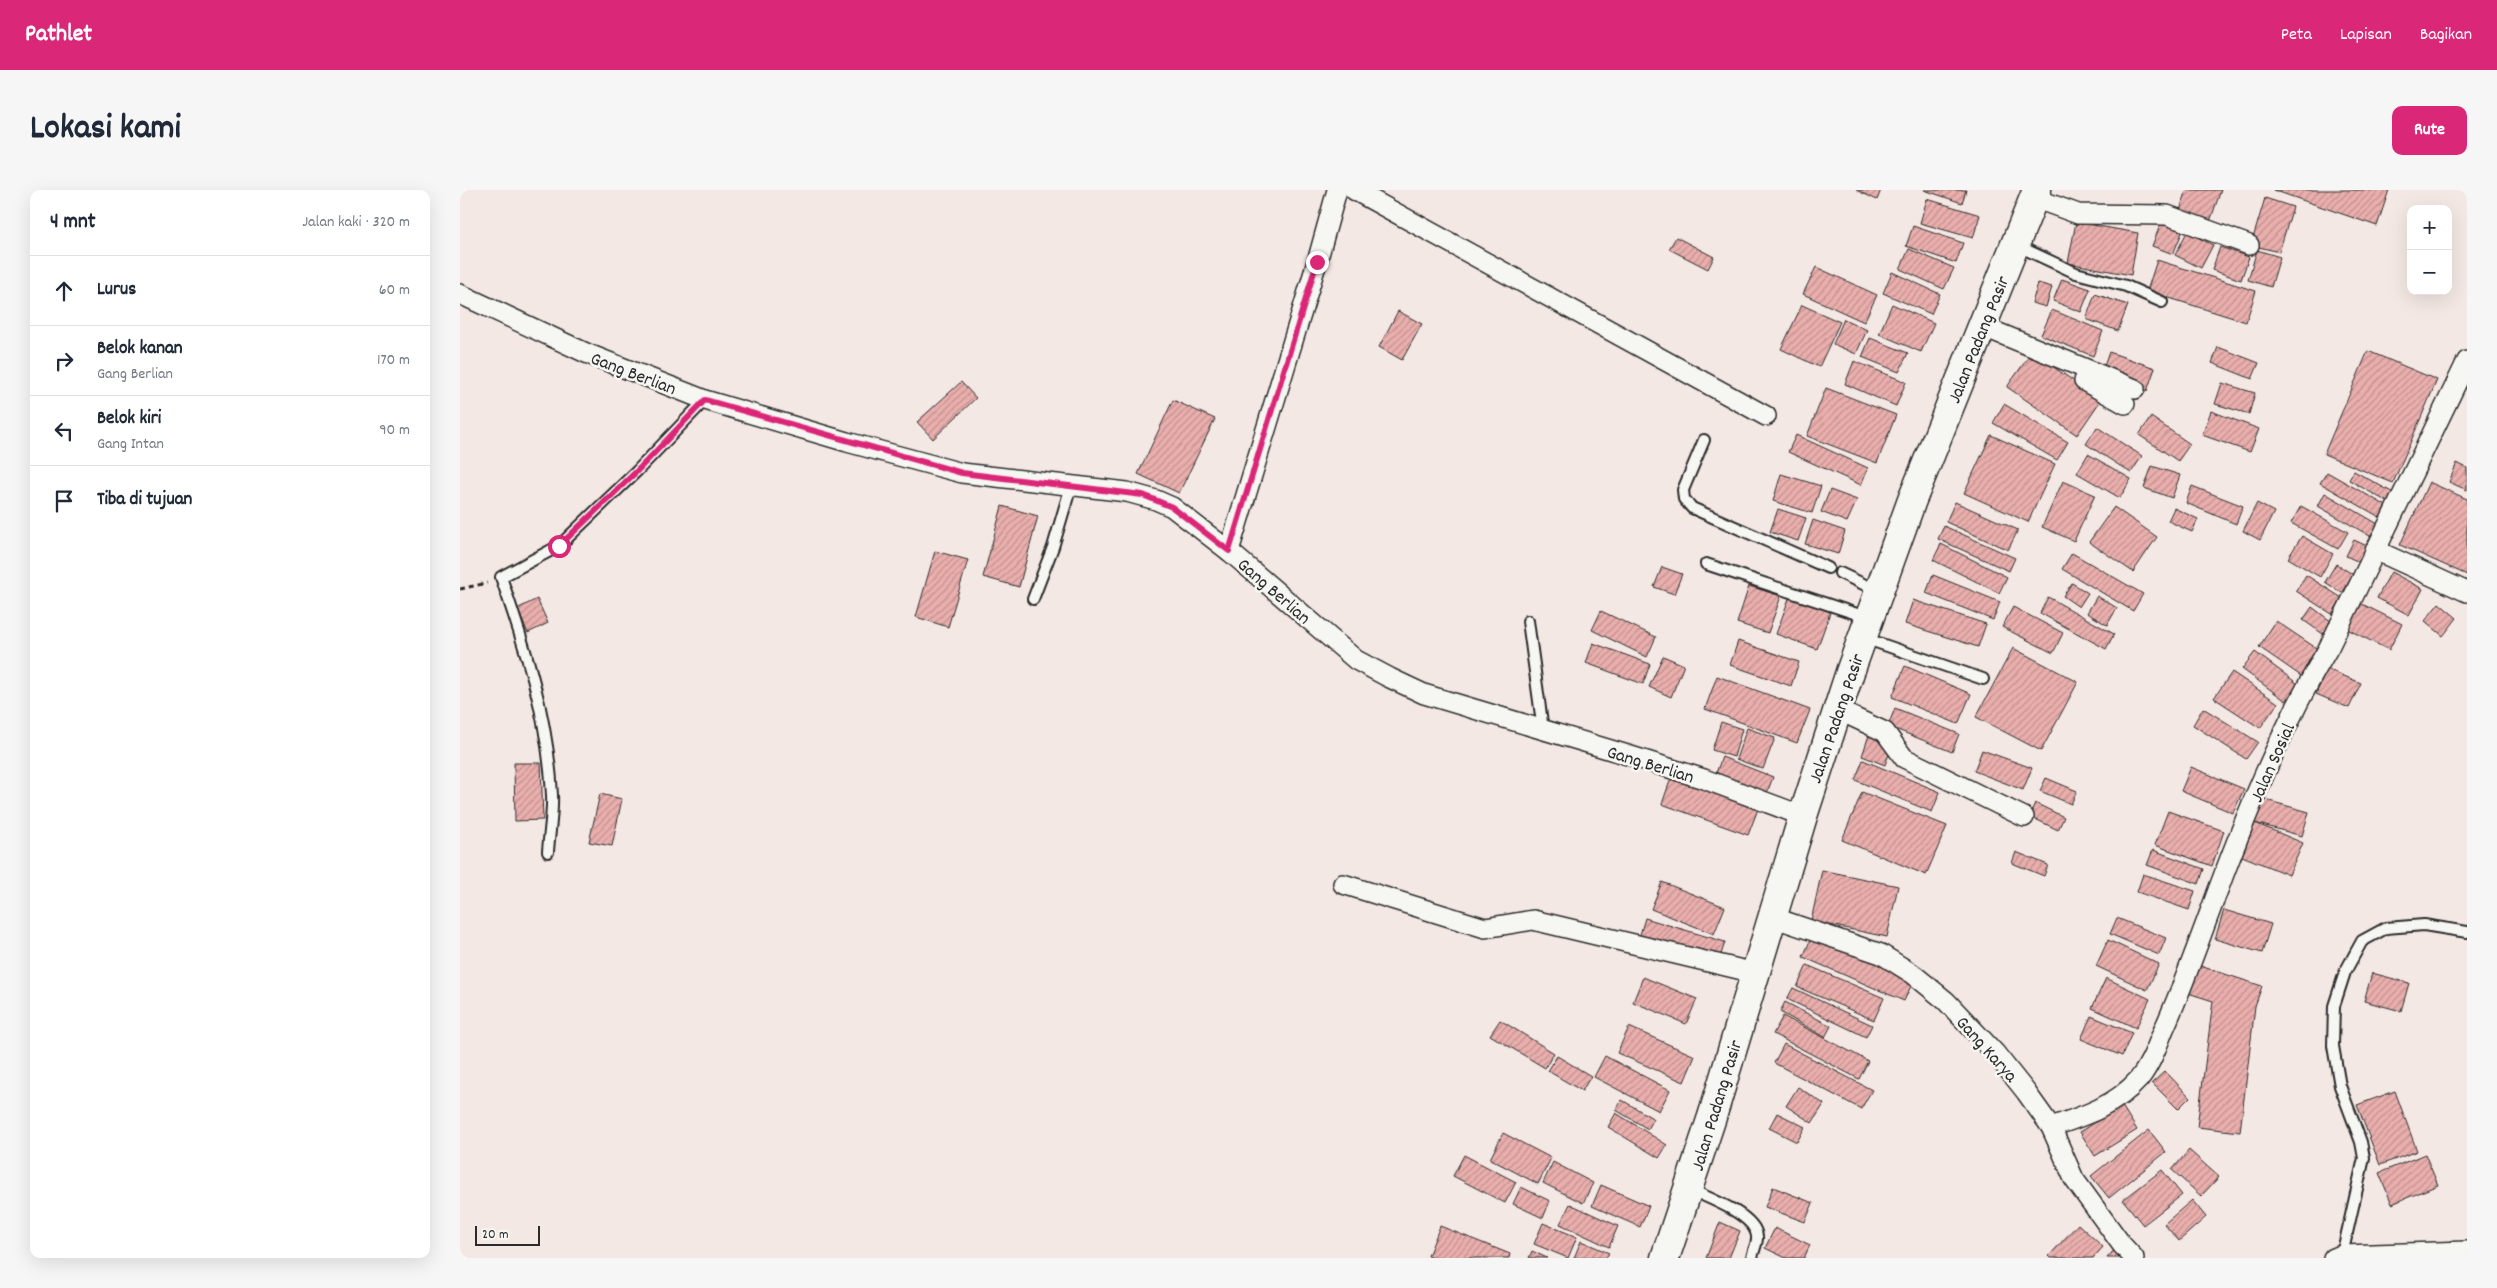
<!DOCTYPE html>
<html lang="id">
<meta charset="utf-8">
<style>
:root{--surface:#fff;--page:#f6f6f7;--text:#1f2937;--muted:#747a83;--line:#e0e1e3;--accent:#db2777}
body{margin:0;font-family:Dekko,sans-serif;background:var(--page);color:var(--text)}
.controls{position:absolute;right:15px;top:15px;display:grid;overflow:hidden;border-radius:10px;box-shadow:0 5px 20px #0002}
.controls button{width:45px;height:45px;display:grid;place-items:center;padding:0;border:0;border-bottom:1px solid var(--line);background:var(--surface);color:var(--text);font:25px sans-serif}
.scale{position:absolute;left:15px;bottom:12px;width:65px;box-sizing:border-box;padding-left:5px;border:2px solid #2b2b2b;border-top:0;font-size:14px;line-height:18px;white-space:nowrap;color:#2b2b2b;-webkit-text-stroke:4px #f6f6f2;paint-order:stroke}
.stop{position:absolute;width:15px;height:15px;margin:-11px;border:4px solid #db2777;border-radius:50%;background:#fff}
.stop.end{background:#db2777;border-color:#fff;box-shadow:0 1px 5px #0008}
.list{margin:0;padding:0;list-style:none}
h2{display:flex;justify-content:space-between;align-items:center;height:65px;margin:0;padding:0 20px;font-size:21px}
h2 small{font-size:16px;font-weight:400;color:var(--muted)}
.list li{display:grid;grid-template-columns:32px 1fr auto;gap:15px;align-items:center;box-sizing:border-box;height:70px;padding:0 20px;border-top:1px solid var(--line)}
.list b{display:block;font-size:19px;white-space:nowrap}
.list p{margin:0;font-size:16px;white-space:nowrap;color:var(--muted)}
.list em{font-size:16px;font-style:normal;color:var(--muted)}
.icon{flex:none;width:28px;height:28px;fill:none;stroke:currentColor;stroke-width:2;stroke-linecap:round;stroke-linejoin:round}
.map{position:relative;flex:none;width:2007px;height:1068px;overflow:hidden;border-radius:10px}
header{display:flex;align-items:center;gap:30px;box-sizing:border-box;height:70px;padding:0 25px;background:var(--accent);color:#fff}
header strong{font-size:24px}
nav{display:flex;gap:28px;margin-inline-start:auto;font-size:18px}
.intro{display:flex;align-items:center;justify-content:space-between;box-sizing:border-box;height:120px;padding:0 30px}
h1{margin:0;font-size:35px}
.button{padding:12px 22px;border-radius:10px;background:var(--accent);color:#fff;font-size:18px;font-weight:700}
main{display:flex;gap:30px;padding:0 30px}
aside{flex:1;background:var(--surface);border-radius:10px;box-shadow:0 5px 20px #0002}
.map>svg:first-child{display:block}
.building{fill:url(#building-hatch);stroke:#2b2b2b}
.lines{fill:none;stroke-linecap:round;stroke-linejoin:round}
.lane-casing{stroke:#2b2b2b;stroke-width:14}
.street-casing{stroke:#2b2b2b;stroke-width:22}
.highway-casing{stroke:#2b2b2b;stroke-width:31}
.path{stroke:#2b2b2b;stroke-width:3;stroke-dasharray:5 4;stroke-linecap:butt}
.lane{stroke:#f6f6f2;stroke-width:10}
.street{stroke:#f6f6f2;stroke-width:19}
.highway{stroke:#f6f6f2;stroke-width:28}
.route{stroke:#db2777;stroke-width:6}
.labels{text-anchor:middle;stroke-width:5;stroke-linejoin:round;paint-order:stroke}
.street-label{font-size:19px;fill:#2b2b2b;stroke:#f6f6f2}
</style>
<header>
<strong>Pathlet</strong>
<nav><a>Peta</a><a>Lapisan</a><a>Bagikan</a></nav>
</header>
<div class="intro"><h1>Lokasi kami</h1><a class="button">Rute</a></div>
<main>
<aside>
<h2>4 mnt<small>Jalan kaki · 320 m</small></h2>
<ul class="list">
<li><svg class="icon" aria-label="ahead" viewBox="0 0 24 24"><path d="M12 20V5M6 11l6-6 6 6"/></svg><div><b>Lurus</b></div><em>60 m</em></li>
<li><svg class="icon" aria-label="right" viewBox="0 0 24 24"><path d="M7 20v-9h11M14 6l5 5-5 5"/></svg><div><b>Belok kanan</b><p>Gang Berlian</p></div><em>170 m</em></li>
<li><svg class="icon" aria-label="left" viewBox="0 0 24 24"><path d="M17 20v-9H6M10 6l-5 5 5 5"/></svg><div><b>Belok kiri</b><p>Gang Intan</p></div><em>90 m</em></li>
<li><svg class="icon" aria-label="arrive" viewBox="0 0 24 24"><path d="M6 21V4h12l-3 4 3 4H6"/></svg><div><b>Tiba di tujuan</b></div></li>
</ul>
</aside>
<div class="map">
<svg width="2007" height="1068" viewBox="0 0 2007 1068">
<defs>
<pattern id="building-hatch" width="6" height="6" patternUnits="userSpaceOnUse" patternTransform="scale(1.25)"><rect width="6" height="6" fill="#eaafad"/><path d="M-1 1l2-2M0 6l6-6M5 7l2-2" fill="none" stroke="#be8f8d"/></pattern>
</defs>
<rect width="100%" height="100%" fill="#f4e8e4"/>
<filter id="ink" filterUnits="userSpaceOnUse"><feTurbulence type="fractalNoise" baseFrequency=".02" numOctaves="2"/><feDisplacementMap in="SourceGraphic" scale="10" xChannelSelector="R" yChannelSelector="G"/><feConvolveMatrix kernelMatrix="1 2 1 2 8 2 1 2 1" color-interpolation-filters="sRGB"/></filter>
<g filter="url(#ink)">
<g class="building">
<path d="M 1396,0 L 1421,0 L 1417,10 Z"/>
<path d="M 1464,0 L 1506,0 L 1502,13 Z"/>
<path d="M 1727,0 L 1761,0 L 1748,37 L 1718,26 Z"/>
<path d="M 1813,0 L 1929,0 L 1917,36 Z"/>
<path d="M 1805,8 L 1833,17 L 1819,62 L 1791,55 Z"/>
<path d="M 1467,9 L 1520,25 L 1513,48 L 1460,33 Z"/>
<path d="M 1702,30 L 1724,38 L 1713,64 L 1692,56 Z"/>
<path d="M 1616,32 L 1678,43 L 1671,85 L 1608,73 Z"/>
<path d="M 1453,36 L 1503,53 L 1496,73 L 1446,56 Z"/>
<path d="M 1727,42 L 1753,55 L 1741,78 L 1715,65 Z"/>
<path d="M 1216,47 L 1254,67 L 1248,79 L 1209,59 Z"/>
<path d="M 1760,57 L 1789,67 L 1781,90 L 1752,80 Z"/>
<path d="M 1449,59 L 1494,78 L 1484,99 L 1440,79 Z"/>
<path d="M 1797,60 L 1820,67 L 1811,97 L 1788,90 Z"/>
<path d="M 1697,70 L 1796,101 L 1786,132 L 1687,101 Z"/>
<path d="M 1356,77 L 1417,105 L 1404,132 L 1343,104 Z"/>
<path d="M 1432,82 L 1480,104 L 1471,124 L 1423,103 Z"/>
<path d="M 1602,89 L 1630,99 L 1621,122 L 1593,111 Z"/>
<path d="M 1578,93 L 1592,97 L 1586,117 L 1572,113 Z"/>
<path d="M 1635,104 L 1668,115 L 1658,141 L 1626,129 Z"/>
<path d="M 1432,114 L 1474,133 L 1461,162 L 1419,144 Z"/>
<path d="M 1342,115 L 1380,132 L 1359,177 L 1321,159 Z"/>
<path d="M 1592,120 L 1643,141 L 1633,166 L 1581,145 Z"/>
<path d="M 938,121 L 962,134 L 942,170 L 919,157 Z"/>
<path d="M 1384,129 L 1407,140 L 1396,164 L 1373,154 Z"/>
<path d="M 1410,148 L 1448,163 L 1439,182 L 1402,167 Z"/>
<path d="M 1758,157 L 1799,173 L 1792,189 L 1752,173 Z"/>
<path d="M 1908,161 L 1977,190 L 1933,293 L 1864,264 Z"/>
<path d="M 1572,162 L 1641,210 L 1617,245 L 1547,197 Z"/>
<path d="M 1649,162 L 1695,178 L 1687,201 L 1641,185 Z"/>
<path d="M 1394,171 L 1446,192 L 1436,216 L 1385,194 Z"/>
<path d="M 501,192 L 516,208 L 473,249 L 457,232 Z"/>
<path d="M 1762,193 L 1795,203 L 1789,224 L 1755,214 Z"/>
<path d="M 1366,198 L 1436,225 L 1417,273 L 1347,246 Z"/>
<path d="M 713,210 L 755,229 L 719,303 L 678,284 Z"/>
<path d="M 1544,214 L 1608,252 L 1597,270 L 1533,233 Z"/>
<path d="M 1751,221 L 1799,239 L 1790,262 L 1742,245 Z"/>
<path d="M 1691,227 L 1730,254 L 1718,271 L 1679,245 Z"/>
<path d="M 1637,237 L 1682,266 L 1671,283 L 1626,254 Z"/>
<path d="M 1336,245 L 1408,278 L 1401,295 L 1328,262 Z"/>
<path d="M 1531,245 L 1595,274 L 1568,332 L 1504,303 Z"/>
<path d="M 1628,264 L 1671,289 L 1660,308 L 1617,283 Z"/>
<path d="M 1997,273 L 2007,278 L 2007,300 L 1989,292 Z"/>
<path d="M 1692,276 L 1720,285 L 1712,308 L 1684,298 Z"/>
<path d="M 1894,281 L 1937,305 L 1931,314 L 1889,290 Z"/>
<path d="M 1867,282 L 1930,318 L 1923,329 L 1860,293 Z"/>
<path d="M 1321,284 L 1361,296 L 1352,323 L 1313,311 Z"/>
<path d="M 1603,291 L 1635,305 L 1614,351 L 1582,337 Z"/>
<path d="M 1969,292 L 2007,309 L 2007,385 L 1940,355 Z"/>
<path d="M 1732,296 L 1783,316 L 1776,334 L 1726,313 Z"/>
<path d="M 1370,300 L 1397,310 L 1387,332 L 1361,322 Z"/>
<path d="M 1865,303 L 1918,334 L 1910,346 L 1858,316 Z"/>
<path d="M 1495,312 L 1558,340 L 1548,360 L 1486,332 Z"/>
<path d="M 1797,313 L 1814,322 L 1800,350 L 1783,341 Z"/>
<path d="M 542,316 L 578,326 L 559,397 L 523,387 Z"/>
<path d="M 1841,316 L 1888,342 L 1878,359 L 1831,333 Z"/>
<path d="M 1654,317 L 1697,347 L 1673,382 L 1629,352 Z"/>
<path d="M 1714,318 L 1738,329 L 1732,342 L 1708,331 Z"/>
<path d="M 1318,319 L 1346,328 L 1338,351 L 1310,342 Z"/>
<path d="M 1353,330 L 1385,341 L 1378,364 L 1345,354 Z"/>
<path d="M 1484,336 L 1555,368 L 1549,381 L 1478,349 Z"/>
<path d="M 1842,346 L 1873,364 L 1860,387 L 1828,368 Z"/>
<path d="M 1894,350 L 1907,356 L 1899,372 L 1886,366 Z"/>
<path d="M 1481,354 L 1547,387 L 1539,403 L 1473,370 Z"/>
<path d="M 475,361 L 508,370 L 488,437 L 456,427 Z"/>
<path d="M 1612,363 L 1683,404 L 1673,421 L 1602,379 Z"/>
<path d="M 1876,374 L 1894,385 L 1882,403 L 1865,392 Z"/>
<path d="M 1202,377 L 1222,384 L 1214,404 L 1194,397 Z"/>
<path d="M 1931,382 L 1963,399 L 1949,425 L 1917,408 Z"/>
<path d="M 1473,385 L 1540,412 L 1533,430 L 1466,403 Z"/>
<path d="M 1846,385 L 1882,408 L 1872,424 L 1836,401 Z"/>
<path d="M 1612,393 L 1628,403 L 1619,417 L 1603,406 Z"/>
<path d="M 1289,396 L 1321,406 L 1308,443 L 1277,433 Z"/>
<path d="M 1331,403 L 1372,417 L 1357,459 L 1316,444 Z"/>
<path d="M 1637,406 L 1657,418 L 1647,435 L 1627,423 Z"/>
<path d="M 1588,407 L 1654,444 L 1646,459 L 1580,423 Z"/>
<path d="M 77,409 L 88,433 L 68,443 L 57,419 Z"/>
<path d="M 1453,410 L 1526,434 L 1518,457 L 1445,434 Z"/>
<path d="M 1898,412 L 1942,434 L 1929,460 L 1885,438 Z"/>
<path d="M 1979,413 L 1997,428 L 1983,446 L 1965,431 Z"/>
<path d="M 1553,417 L 1603,443 L 1593,463 L 1542,437 Z"/>
<path d="M 1852,417 L 1872,432 L 1863,444 L 1843,430 Z"/>
<path d="M 1141,421 L 1196,447 L 1187,467 L 1132,440 Z"/>
<path d="M 1816,431 L 1862,462 L 1844,488 L 1799,457 Z"/>
<path d="M 1278,451 L 1339,472 L 1331,496 L 1270,475 Z"/>
<path d="M 1133,453 L 1190,474 L 1183,494 L 1126,473 Z"/>
<path d="M 1553,458 L 1618,492 L 1581,561 L 1516,527 Z"/>
<path d="M 1795,462 L 1838,494 L 1826,511 L 1782,479 Z"/>
<path d="M 1203,466 L 1224,475 L 1211,507 L 1189,497 Z"/>
<path d="M 1445,476 L 1511,504 L 1498,534 L 1432,507 Z"/>
<path d="M 1867,479 L 1901,493 L 1889,518 L 1856,504 Z"/>
<path d="M 1772,482 L 1818,513 L 1800,538 L 1754,508 Z"/>
<path d="M 1257,486 L 1350,520 L 1337,553 L 1245,519 Z"/>
<path d="M 1435,518 L 1499,544 L 1492,562 L 1428,536 Z"/>
<path d="M 1743,518 L 1798,552 L 1786,569 L 1733,535 Z"/>
<path d="M 1261,532 L 1282,539 L 1274,567 L 1252,560 Z"/>
<path d="M 1287,538 L 1315,548 L 1303,579 L 1276,569 Z"/>
<path d="M 1409,545 L 1433,553 L 1425,575 L 1402,566 Z"/>
<path d="M 1522,560 L 1572,578 L 1563,600 L 1514,581 Z"/>
<path d="M 1262,567 L 1313,587 L 1307,603 L 1256,583 Z"/>
<path d="M 1403,570 L 1480,602 L 1472,622 L 1395,590 Z"/>
<path d="M 54,573 L 81,573 L 83,630 L 55,631 Z"/>
<path d="M 1731,577 L 1784,599 L 1773,623 L 1721,601 Z"/>
<path d="M 1211,588 L 1298,619 L 1288,645 L 1202,614 Z"/>
<path d="M 1586,588 L 1617,601 L 1611,614 L 1580,601 Z"/>
<path d="M 1402,602 L 1487,636 L 1466,685 L 1382,650 Z"/>
<path d="M 140,604 L 162,609 L 152,656 L 129,652 Z"/>
<path d="M 1802,609 L 1849,622 L 1842,646 L 1795,633 Z"/>
<path d="M 1575,613 L 1604,627 L 1598,640 L 1569,626 Z"/>
<path d="M 1708,621 L 1764,641 L 1752,676 L 1695,655 Z"/>
<path d="M 1795,633 L 1843,653 L 1829,685 L 1782,666 Z"/>
<path d="M 1693,660 L 1744,679 L 1739,694 L 1687,675 Z"/>
<path d="M 1556,662 L 1588,675 L 1584,686 L 1552,673 Z"/>
<path d="M 1362,680 L 1438,696 L 1427,747 L 1351,731 Z"/>
<path d="M 1683,684 L 1735,701 L 1729,720 L 1677,702 Z"/>
<path d="M 1202,692 L 1265,717 L 1254,744 L 1191,719 Z"/>
<path d="M 1764,720 L 1811,734 L 1802,763 L 1755,749 Z"/>
<path d="M 1185,728 L 1265,752 L 1259,771 L 1179,748 Z"/>
<path d="M 1657,728 L 1706,748 L 1699,765 L 1650,744 Z"/>
<path d="M 1353,744 L 1454,789 L 1444,811 L 1343,767 Z"/>
<path d="M 1648,750 L 1699,774 L 1687,800 L 1636,776 Z"/>
<path d="M 1347,775 L 1424,808 L 1414,830 L 1337,797 Z"/>
<path d="M 1737,775 L 1802,796 L 1795,816 L 1780,942 L 1737,937 L 1753,811 L 1728,803 Z"/>
<path d="M 1912,783 L 1949,793 L 1941,821 L 1904,811 Z"/>
<path d="M 1183,787 L 1237,809 L 1226,834 L 1173,812 Z"/>
<path d="M 1646,788 L 1690,809 L 1676,838 L 1632,818 Z"/>
<path d="M 1333,798 L 1412,835 L 1406,847 L 1327,809 Z"/>
<path d="M 1325,812 L 1371,836 L 1365,847 L 1320,822 Z"/>
<path d="M 1323,826 L 1408,871 L 1399,889 L 1313,844 Z"/>
<path d="M 1631,826 L 1672,843 L 1662,866 L 1621,849 Z"/>
<path d="M 1040,830 L 1094,863 L 1085,878 L 1030,845 Z"/>
<path d="M 1169,837 L 1235,866 L 1224,892 L 1157,863 Z"/>
<path d="M 1324,854 L 1412,900 L 1401,919 L 1314,873 Z"/>
<path d="M 1097,866 L 1131,886 L 1122,901 L 1088,881 Z"/>
<path d="M 1145,866 L 1210,900 L 1199,921 L 1134,887 Z"/>
<path d="M 1705,881 L 1730,907 L 1718,919 L 1692,893 Z"/>
<path d="M 1338,897 L 1364,914 L 1352,933 L 1326,916 Z"/>
<path d="M 1935,901 L 1957,961 L 1920,975 L 1897,915 Z"/>
<path d="M 1162,910 L 1194,929 L 1188,939 L 1156,920 Z"/>
<path d="M 1662,916 L 1677,940 L 1635,966 L 1620,942 Z"/>
<path d="M 1156,923 L 1207,955 L 1199,968 L 1148,937 Z"/>
<path d="M 1317,923 L 1345,937 L 1337,952 L 1309,938 Z"/>
<path d="M 1689,940 L 1706,962 L 1649,1008 L 1631,986 Z"/>
<path d="M 1043,943 L 1091,968 L 1078,994 L 1030,969 Z"/>
<path d="M 1729,960 L 1759,987 L 1741,1006 L 1712,980 Z"/>
<path d="M 1965,964 L 1978,995 L 1932,1014 L 1919,983 Z"/>
<path d="M 1004,965 L 1056,992 L 1045,1013 L 993,986 Z"/>
<path d="M 1093,972 L 1133,993 L 1123,1013 L 1083,993 Z"/>
<path d="M 1702,980 L 1722,1005 L 1683,1035 L 1663,1010 Z"/>
<path d="M 1141,995 L 1189,1016 L 1180,1037 L 1132,1016 Z"/>
<path d="M 1061,997 L 1090,1011 L 1083,1028 L 1053,1014 Z"/>
<path d="M 1313,997 L 1353,1013 L 1345,1032 L 1305,1017 Z"/>
<path d="M 1732,1010 L 1746,1027 L 1719,1051 L 1704,1034 Z"/>
<path d="M 1110,1014 L 1158,1036 L 1149,1057 L 1100,1034 Z"/>
<path d="M 1260,1032 L 1280,1041 L 1269,1068 L 1246,1068 Z"/>
<path d="M 1083,1033 L 1117,1047 L 1108,1068 L 1074,1054 Z"/>
<path d="M 1618,1034 L 1643,1057 L 1633,1068 L 1591,1068 L 1589,1066 Z"/>
<path d="M 980,1036 L 1050,1064 L 1049,1068 L 974,1068 L 968,1066 Z"/>
<path d="M 1315,1038 L 1350,1055 L 1344,1068 L 1326,1068 L 1305,1058 Z"/>
<path d="M 1121,1051 L 1149,1063 L 1146,1068 L 1114,1068 Z"/>
<path d="M 1656,1058 L 1668,1068 L 1647,1068 Z"/>
<path d="M 1072,1061 L 1087,1068 L 1069,1068 Z"/>
</g>
<g class="lines">
<defs>
<g id="lane">
<path d="M 1556,55 L 1616,83 L 1666,96 L 1702,112"/>
<path d="M 1244,250 L 1223,300 L 1224,309 L 1232,318 L 1368,378"/>
<path d="M 1246,374 L 1409,428"/>
<path d="M 1380,383 L 1418,401"/>
<path d="M 573,409 L 593,357 L 611,296"/>
<path d="M 1068,431 L 1083,540"/>
<path d="M 1404,448 L 1523,489"/>
<path d="M 88,662 C 89,644 93,624 92,605 C 88,527 66,460 41,387 L 99,356 L 177,281 L 245,210"/>
<path d="M 1229,999 C 1248,1008 1294,1024 1297,1046 C 1298,1052 1293,1061 1292,1068"/>
<path d="M 1882,1065 L 1904,968 L 1901,952 L 1880,896 L 1873,856 L 1874,816 L 1885,782 L 1902,751 L 1926,738 L 1964,735 L 2007,742"/>
</g>
<g id="street">
<path d="M 894,0 L 1306,226"/>
<path d="M 1574,8 L 1618,24 L 1707,25 L 1789,55"/>
<path d="M 0,104 L 126,163 L 245,210 L 387,252 L 502,283 L 667,302 L 696,310 L 712,317 L 769,361 L 896,470 L 930,488 L 964,504 L 1171,566 L 1244,589 L 1343,626"/>
<path d="M 1524,137 L 1675,199"/>
<path d="M 1628,181 L 1624,191 L 1665,214"/>
<path d="M 1915,360 L 2007,402"/>
<path d="M 769,361 L 857,72 L 877,0"/>
<path d="M 1378,520 L 1425,542 L 1444,568 L 1564,627"/>
<path d="M 883,694 L 1025,738 L 1073,730 L 1295,783"/>
<path d="M 1312,727 L 1421,764 L 1453,784 L 1486,811 L 1535,863 L 1566,902 L 1591,937 L 1614,989 L 1662,1055 L 1674,1068"/>
<path d="M 1591,937 C 1624,926 1655,916 1679,889 C 1691,874 1697,856 1704,839 C 1722,799 1736,759 1751,719 C 1784,629 1820,540 1869,457 L 2007,171"/>
<path d="M 1873,1068 L 1882,1065 L 2007,1061"/>
</g>
<path id="highway" d="M 1205,1068 L 1252,927 L 1343,626 L 1390,482 L 1452,310 L 1577,0"/>
</defs>
<use href="#lane" class="lane-casing"/>
<use href="#street" class="street-casing"/>
<use href="#highway" class="highway-casing"/>
<path class="path" d="M 0,399 L 27,393"/>
<use href="#lane" class="lane"/>
<use href="#street" class="street"/>
<use href="#highway" class="highway"/>
</g>
</g>
<g class="lines" filter="url(#ink)">
<path class="route" d="M 99,356 L 177,281 L 245,210 L 502,283 L 683,305 L 712,317 L 769,361 L 857,72"/>
</g>
<g class="labels">
<g class="street-label">
<text transform="translate(1517 149) rotate(-68)" y="7">Jalan Padang Pasir</text>
<text transform="translate(174 182) rotate(21)" y="7">Gang Berlian</text>
<text transform="translate(815 400) rotate(41)" y="7">Gang Berlian</text>
<text transform="translate(1375 528) rotate(-71)" y="7">Jalan Padang Pasir</text>
<text transform="translate(1811 572) rotate(-66)" y="7">Jalan Sosial</text>
<text transform="translate(1191 573) rotate(17)" y="7">Gang Berlian</text>
<text transform="translate(1528 858) rotate(48)" y="7">Gang Karya</text>
<text transform="translate(1255 915) rotate(-73)" y="7">Jalan Padang Pasir</text>
</g>
</g>
</svg>
<div class="controls">
<button>+</button>
<button>−</button>
</div>
<div class="scale">20 m</div>
<div class="stop" style="left:99px;top:356px"></div>
<div class="stop end" style="left:857px;top:72px"></div>
</div>
</main>
